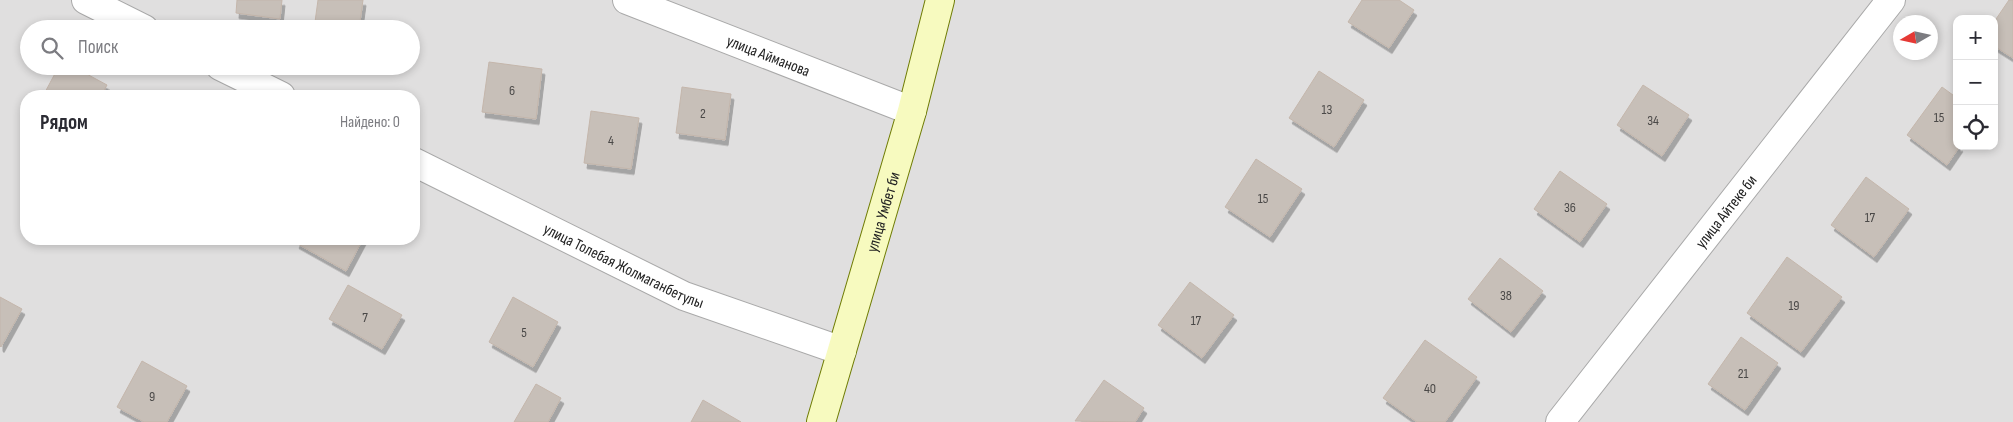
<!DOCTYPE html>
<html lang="ru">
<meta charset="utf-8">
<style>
:root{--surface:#fff;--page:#f7f7f7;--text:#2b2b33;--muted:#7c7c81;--line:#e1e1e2}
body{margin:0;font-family:"Sofia Sans Condensed",sans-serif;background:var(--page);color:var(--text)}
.controls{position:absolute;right:15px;top:15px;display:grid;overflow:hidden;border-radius:10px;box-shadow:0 2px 8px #0003}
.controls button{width:45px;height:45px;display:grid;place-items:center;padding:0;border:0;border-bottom:1px solid var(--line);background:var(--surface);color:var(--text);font:25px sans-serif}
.compass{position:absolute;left:1893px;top:15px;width:45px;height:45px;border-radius:50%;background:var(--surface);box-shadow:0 2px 8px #0003;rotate:261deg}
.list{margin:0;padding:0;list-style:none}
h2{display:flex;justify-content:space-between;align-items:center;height:65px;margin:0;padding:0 20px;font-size:21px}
h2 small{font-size:16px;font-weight:400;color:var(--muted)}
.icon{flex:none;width:28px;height:28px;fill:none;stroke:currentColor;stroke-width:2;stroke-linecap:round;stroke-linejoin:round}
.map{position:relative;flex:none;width:2013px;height:422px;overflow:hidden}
.search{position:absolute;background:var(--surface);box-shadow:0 2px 8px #0003;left:20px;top:20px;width:400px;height:55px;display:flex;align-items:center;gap:12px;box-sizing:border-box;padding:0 18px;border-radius:28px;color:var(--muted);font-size:19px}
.panel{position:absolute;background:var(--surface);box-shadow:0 2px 8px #0003;left:20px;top:90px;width:400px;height:155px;border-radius:20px}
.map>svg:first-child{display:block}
.residential{fill:#e0dfdf;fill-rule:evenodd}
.building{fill:#c7bfb8;stroke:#c4b6ab;filter:url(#shadow)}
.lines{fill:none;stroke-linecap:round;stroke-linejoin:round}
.street-casing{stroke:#a9a9a9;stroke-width:30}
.secondary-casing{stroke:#707d05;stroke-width:30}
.street{stroke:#fff;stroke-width:28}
.secondary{stroke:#f7fabf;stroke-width:28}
.labels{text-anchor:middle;stroke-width:5;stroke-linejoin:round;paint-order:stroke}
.number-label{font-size:14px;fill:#4b4948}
.street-label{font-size:16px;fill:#222;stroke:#fff}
</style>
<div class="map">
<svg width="2013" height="422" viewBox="0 0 2013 422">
<defs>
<filter id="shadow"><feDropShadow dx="3" dy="5.5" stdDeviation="0" flood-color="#0004"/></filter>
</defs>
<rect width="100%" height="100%" fill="#f2efe9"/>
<path class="residential" d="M 0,0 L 2013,0 L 2013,422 L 0,422 ZM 1957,19 L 1994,19 L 1994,146 L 1957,146 ZM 1900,22 L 1930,22 L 1930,52 L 1900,52 ZM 29,29 L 411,29 L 411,66 L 29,66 ZM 26,96 L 414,96 L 414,239 L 26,239 Z"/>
<g class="building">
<path d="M 237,0 L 282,0 L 280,19 L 236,13 Z"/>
<path d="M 318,0 L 363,0 L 359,29 L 314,29 Z"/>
<path d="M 1362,0 L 1399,0 L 1414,10 L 1389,48 L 1348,22 Z"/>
<path d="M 2009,0 L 2013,0 L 2013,58 L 1994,46 L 1994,22 Z"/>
<path d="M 489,62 L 542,69 L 536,119 L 482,112 Z"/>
<path d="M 59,66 L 72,66 L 107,85 L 101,96 L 43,96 Z"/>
<path d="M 1319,71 L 1364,100 L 1334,147 L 1289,118 Z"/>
<path d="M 1643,85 L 1689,115 L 1662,156 L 1617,125 Z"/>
<path d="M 682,87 L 731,94 L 725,140 L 676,133 Z"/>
<path d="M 1942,87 L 1957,98 L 1957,146 L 1960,146 L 1947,165 L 1907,135 Z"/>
<path d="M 591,111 L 639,118 L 631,169 L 584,163 Z"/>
<path d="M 1256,159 L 1302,189 L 1270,237 L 1225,207 Z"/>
<path d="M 1560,171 L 1607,204 L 1580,242 L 1534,209 Z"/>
<path d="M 1866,177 L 1909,209 L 1874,257 L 1831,225 Z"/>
<path d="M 298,239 L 363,239 L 346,271 L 296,243 Z"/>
<path d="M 1787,257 L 1842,297 L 1801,352 L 1747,313 Z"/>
<path d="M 1500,258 L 1543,291 L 1511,332 L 1468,299 Z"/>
<path d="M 1190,282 L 1234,315 L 1202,358 L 1158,325 Z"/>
<path d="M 348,285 L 402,315 L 382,349 L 329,319 Z"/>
<path d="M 0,297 L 22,309 L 1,347 L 0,346 Z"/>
<path d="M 513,297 L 558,322 L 533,367 L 489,342 Z"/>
<path d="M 1741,337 L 1778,363 L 1745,410 L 1708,384 Z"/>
<path d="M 1425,340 L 1477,377 L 1445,422 L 1417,422 L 1383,398 Z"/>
<path d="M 142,361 L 187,386 L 167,422 L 144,422 L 117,407 Z"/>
<path d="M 1104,380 L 1144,408 L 1135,422 L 1075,421 Z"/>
<path d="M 536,384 L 561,398 L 548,422 L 514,422 Z"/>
<path d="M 703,400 L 741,422 L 691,422 Z"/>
</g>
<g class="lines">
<defs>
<g id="street">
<path d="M 86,0 L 144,29"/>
<path id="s1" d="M 627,0 L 912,111"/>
<path d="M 220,66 L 281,96"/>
<path id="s2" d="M 414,162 L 684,296 L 842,351"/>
<path id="s3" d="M 1560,422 L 1891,0"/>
</g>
<g id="secondary">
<path id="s4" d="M 821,422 L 912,111 L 940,0"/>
</g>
</defs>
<use href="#street" class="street-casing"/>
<use href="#secondary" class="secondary-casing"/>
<use href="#street" class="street"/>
<use href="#secondary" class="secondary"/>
</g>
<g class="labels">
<g class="number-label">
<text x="512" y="95">6</text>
<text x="1327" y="114">13</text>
<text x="703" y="118">2</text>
<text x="1939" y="122">15</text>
<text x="1653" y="125">34</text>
<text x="611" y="145">4</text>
<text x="1263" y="203">15</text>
<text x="1570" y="212">36</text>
<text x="1870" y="222">17</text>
<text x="1506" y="300">38</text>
<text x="1794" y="310">19</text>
<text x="365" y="322">7</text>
<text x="1196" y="325">17</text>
<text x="524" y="337">5</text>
<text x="1743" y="378">21</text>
<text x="1430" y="393">40</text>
<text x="152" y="401">9</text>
</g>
<g class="street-label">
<text dy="6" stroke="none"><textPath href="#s1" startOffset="152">улица Айманова</textPath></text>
<text dy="6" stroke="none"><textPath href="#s3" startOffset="268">улица Айтеке би</textPath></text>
<text dy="6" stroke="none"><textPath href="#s4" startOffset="219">улица Умбет би</textPath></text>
<text dy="6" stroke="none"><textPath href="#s2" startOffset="234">улица Толебая Жолмаганбетулы</textPath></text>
</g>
</g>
</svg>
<div class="controls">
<button>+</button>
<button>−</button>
<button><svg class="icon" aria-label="locate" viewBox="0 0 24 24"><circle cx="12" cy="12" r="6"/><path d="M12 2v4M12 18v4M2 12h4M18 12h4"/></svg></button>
</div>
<svg class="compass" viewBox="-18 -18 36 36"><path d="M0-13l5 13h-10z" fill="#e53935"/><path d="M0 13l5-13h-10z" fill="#7c7c81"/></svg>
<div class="search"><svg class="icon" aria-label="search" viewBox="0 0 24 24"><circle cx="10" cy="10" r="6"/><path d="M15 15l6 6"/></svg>Поиск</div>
<section class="panel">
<h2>Рядом<small>Найдено: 0</small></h2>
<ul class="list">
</ul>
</section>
</div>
